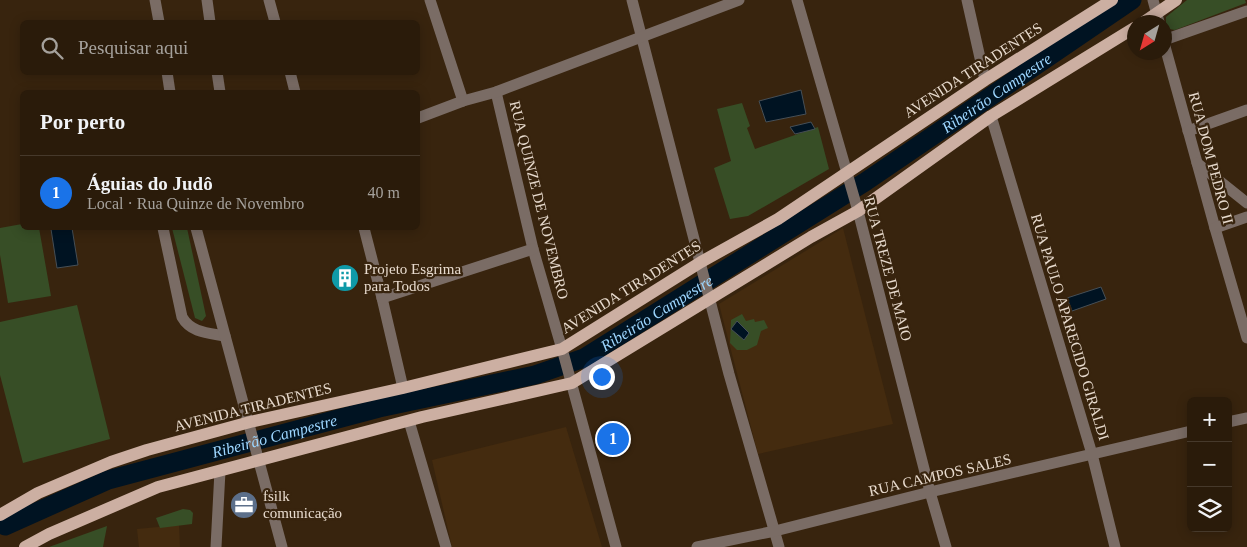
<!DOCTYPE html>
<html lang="pt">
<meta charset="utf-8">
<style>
:root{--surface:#2a1b0a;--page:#322413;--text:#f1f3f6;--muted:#a5a19c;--line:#46392b;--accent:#1a73e8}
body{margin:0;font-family:"Times New Roman",serif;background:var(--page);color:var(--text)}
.controls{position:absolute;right:15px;bottom:15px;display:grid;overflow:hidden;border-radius:8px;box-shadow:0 2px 12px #0003}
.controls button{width:45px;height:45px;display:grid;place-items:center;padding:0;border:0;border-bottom:1px solid var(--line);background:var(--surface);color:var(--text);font:25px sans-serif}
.compass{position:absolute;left:1127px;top:15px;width:45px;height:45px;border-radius:50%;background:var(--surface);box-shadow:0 2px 12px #0003;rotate:217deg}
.you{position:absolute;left:601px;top:376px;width:18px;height:18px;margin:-12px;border:4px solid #fff;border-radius:50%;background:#1a73e8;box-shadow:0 0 0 8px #1a73e833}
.badge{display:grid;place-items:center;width:32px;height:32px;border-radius:50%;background:var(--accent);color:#fff;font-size:16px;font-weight:700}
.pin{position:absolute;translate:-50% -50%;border:2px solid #fff;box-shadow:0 1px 5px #0006}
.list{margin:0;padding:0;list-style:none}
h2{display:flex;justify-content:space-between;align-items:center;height:65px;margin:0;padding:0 20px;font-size:21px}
h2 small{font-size:16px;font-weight:400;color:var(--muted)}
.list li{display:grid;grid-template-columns:32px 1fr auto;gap:15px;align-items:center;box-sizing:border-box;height:75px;padding:0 20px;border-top:1px solid var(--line)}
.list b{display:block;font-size:19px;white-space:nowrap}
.list p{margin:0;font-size:16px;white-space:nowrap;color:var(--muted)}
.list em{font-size:16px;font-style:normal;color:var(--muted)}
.icon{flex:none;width:28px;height:28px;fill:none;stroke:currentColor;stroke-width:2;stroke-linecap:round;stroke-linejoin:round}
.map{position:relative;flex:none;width:1247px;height:547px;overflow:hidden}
.search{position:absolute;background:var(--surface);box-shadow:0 2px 12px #0003;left:20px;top:20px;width:400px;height:55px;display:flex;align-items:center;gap:12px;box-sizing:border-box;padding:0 18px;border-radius:8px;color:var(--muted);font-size:19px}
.panel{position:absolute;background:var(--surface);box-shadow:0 2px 12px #0003;left:20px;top:90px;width:400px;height:140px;border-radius:8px}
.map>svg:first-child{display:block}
.built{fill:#442b0f}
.green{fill:#374e26}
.water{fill:#001322;stroke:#464f56}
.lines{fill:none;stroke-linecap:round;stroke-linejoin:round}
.river{stroke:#001322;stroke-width:19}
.minor{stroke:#7a6c65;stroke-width:11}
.major{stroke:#ccafa2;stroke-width:12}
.labels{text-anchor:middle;stroke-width:4.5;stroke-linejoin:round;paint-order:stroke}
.street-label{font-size:15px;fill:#e8dbce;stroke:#38240e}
.poi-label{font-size:15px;fill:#e8dbce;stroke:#38240e;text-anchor:start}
.water-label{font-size:16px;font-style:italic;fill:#9cd6ff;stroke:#38240e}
</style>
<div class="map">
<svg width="1247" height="547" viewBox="0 0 1247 547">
<rect width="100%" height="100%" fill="#38240e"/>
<g class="built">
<path d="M 843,228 L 893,424 L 758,454 L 719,304 Z"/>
<path d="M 566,427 L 602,547 L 452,547 L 432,460 Z"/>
<path d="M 179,525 L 180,547 L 139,547 L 137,529 Z"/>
</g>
<g class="green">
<path d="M 1187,0 L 1245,0 L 1246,3 L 1175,30 L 1169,29 L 1166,23 L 1166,17 Z"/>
<path d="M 742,103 L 750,126 L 747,128 L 755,149 L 818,127 L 829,169 L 748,216 L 730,219 L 714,168 L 731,161 L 717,109 Z"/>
<path d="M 22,224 L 22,228 L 39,228 L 51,296 L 8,303 L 0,255 L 0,228 Z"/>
<path d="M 172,228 L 187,228 L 206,316 L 202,321 L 195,318 Z"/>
<path d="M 77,305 L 110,439 L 23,463 L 0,375 L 0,322 Z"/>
<path d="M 742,314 L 746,321 L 754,319 L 755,322 L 764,320 L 768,328 L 761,331 L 757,345 L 747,350 L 737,350 L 730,343 L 731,320 Z"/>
<path d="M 183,509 L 190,510 L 193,513 L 192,524 L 160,528 L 156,518 Z"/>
<path d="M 107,526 L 103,547 L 49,547 Z"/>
</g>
<g class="water">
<path d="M 801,90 L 806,114 L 766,122 L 759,101 Z"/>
<path d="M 811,122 L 815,129 L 795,134 L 790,127 Z"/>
<path d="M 60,228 L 72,228 L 78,265 L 57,268 L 51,229 Z"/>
<path d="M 1101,287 L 1106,299 L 1072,311 L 1067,298 Z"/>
<path d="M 737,321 L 749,333 L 744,340 L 731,329 Z"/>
</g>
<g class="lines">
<path class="river" id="s1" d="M 5,526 L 108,480 L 379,408 L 535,375 L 584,358 L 865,182 L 1132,0"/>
<g class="minor">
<path d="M 155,0 L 159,22"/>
<path d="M 207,0 L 210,22"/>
<path d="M 269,0 L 275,22"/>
<path d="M 430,0 L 463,101"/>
<path d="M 632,0 L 729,374 L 779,547"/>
<path d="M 797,0 L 858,211 L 930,492 L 946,547"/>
<path d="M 967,0 L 985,80"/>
<path d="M 1153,0 L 1159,22"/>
<path d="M 1164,40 L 1247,11"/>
<path d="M 1164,43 L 1215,228 L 1247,338"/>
<path d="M 167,72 L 170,92"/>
<path d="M 217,72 L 220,92"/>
<path d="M 290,72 L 295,92"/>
<path d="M 496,92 L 533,249 L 564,356 L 616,547"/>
<path d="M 991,116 L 1092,454 L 1115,547"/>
<path d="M 418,118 L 463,101 L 496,92 L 739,0"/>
<path d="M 1188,131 L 1247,110"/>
<path d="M 1197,163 L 1247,203"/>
<path d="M 163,228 L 182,317 C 191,333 209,333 225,336"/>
<path d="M 196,228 L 282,547"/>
<path d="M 364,228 L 382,298 L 403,388"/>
<path d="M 1215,228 L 1247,217"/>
<path d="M 382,298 L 533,249"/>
<path d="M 409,421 L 446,547"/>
<path d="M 1228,422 L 1247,418"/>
<path d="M 216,547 L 220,471"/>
<path d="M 697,547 L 775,531 L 930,492 L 1191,431"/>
</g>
<g class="major">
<path d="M 1144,22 L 1176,0"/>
<path d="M 0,515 L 38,493 L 111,462 L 147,450 L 250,422 L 403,388 L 562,349 L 701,262 L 778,219 L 985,80 L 1112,0"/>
<path d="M 25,547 L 49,534 L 158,487 L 422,417 L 572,383 L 811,237 L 858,211 L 991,116 L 1134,28"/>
</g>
</g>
<defs>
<symbol id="building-disc" viewBox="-11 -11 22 22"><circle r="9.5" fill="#0f9aa8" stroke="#38240e"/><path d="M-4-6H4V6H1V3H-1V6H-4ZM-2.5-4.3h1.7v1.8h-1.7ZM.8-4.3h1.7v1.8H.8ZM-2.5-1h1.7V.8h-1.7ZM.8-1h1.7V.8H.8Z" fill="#fff"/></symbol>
<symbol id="office-disc" viewBox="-11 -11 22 22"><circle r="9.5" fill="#5c6f8a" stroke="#38240e"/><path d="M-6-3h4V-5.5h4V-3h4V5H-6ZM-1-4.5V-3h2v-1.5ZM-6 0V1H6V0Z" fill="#fff"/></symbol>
</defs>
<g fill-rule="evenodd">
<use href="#building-disc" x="329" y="262" width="32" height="32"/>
<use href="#office-disc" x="228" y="489" width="32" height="32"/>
</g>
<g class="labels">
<g class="street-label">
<text transform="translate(973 70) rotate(-33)" y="5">AVENIDA TIRADENTES</text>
<text transform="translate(1211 158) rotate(75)" y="5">RUA DOM PEDRO II</text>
<text transform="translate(539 200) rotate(76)" y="5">RUA QUINZE DE NOVEMBRO</text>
<text transform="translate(888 269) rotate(75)" y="5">RUA TREZE DE MAIO</text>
<text transform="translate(631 287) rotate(-32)" y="5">AVENIDA TIRADENTES</text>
<text transform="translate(1070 327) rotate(73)" y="5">RUA PAULO APARECIDO GIRALDI</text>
<text transform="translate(253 407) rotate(-14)" y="5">AVENIDA TIRADENTES</text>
<text transform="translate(940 475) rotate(-13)" y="5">RUA CAMPOS SALES</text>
</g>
<g class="poi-label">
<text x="364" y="274">Projeto Esgrima<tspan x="364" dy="17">para Todos</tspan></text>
<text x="263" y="501">fsilk<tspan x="263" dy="17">comunicação</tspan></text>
</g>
<g class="water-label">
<text dy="6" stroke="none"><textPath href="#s1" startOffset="1095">Ribeirão Campestre</textPath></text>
<text dy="6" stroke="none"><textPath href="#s1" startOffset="690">Ribeirão Campestre</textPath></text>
<text dy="6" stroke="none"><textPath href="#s1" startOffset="285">Ribeirão Campestre</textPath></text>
</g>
</g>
</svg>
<div class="controls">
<button>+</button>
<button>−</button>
<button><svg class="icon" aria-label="layers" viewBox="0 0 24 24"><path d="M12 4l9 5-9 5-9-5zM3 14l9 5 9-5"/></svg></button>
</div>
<svg class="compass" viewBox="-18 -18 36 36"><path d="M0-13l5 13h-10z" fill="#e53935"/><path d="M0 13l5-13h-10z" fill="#a5a19c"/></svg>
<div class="you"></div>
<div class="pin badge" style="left:613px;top:439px">1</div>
<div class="search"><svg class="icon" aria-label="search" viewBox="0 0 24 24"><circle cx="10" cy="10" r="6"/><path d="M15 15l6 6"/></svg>Pesquisar aqui</div>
<section class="panel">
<h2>Por perto<small></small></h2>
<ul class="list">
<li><span class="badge">1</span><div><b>Águias do Judô</b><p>Local · Rua Quinze de Novembro</p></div><em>40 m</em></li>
</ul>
</section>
</div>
